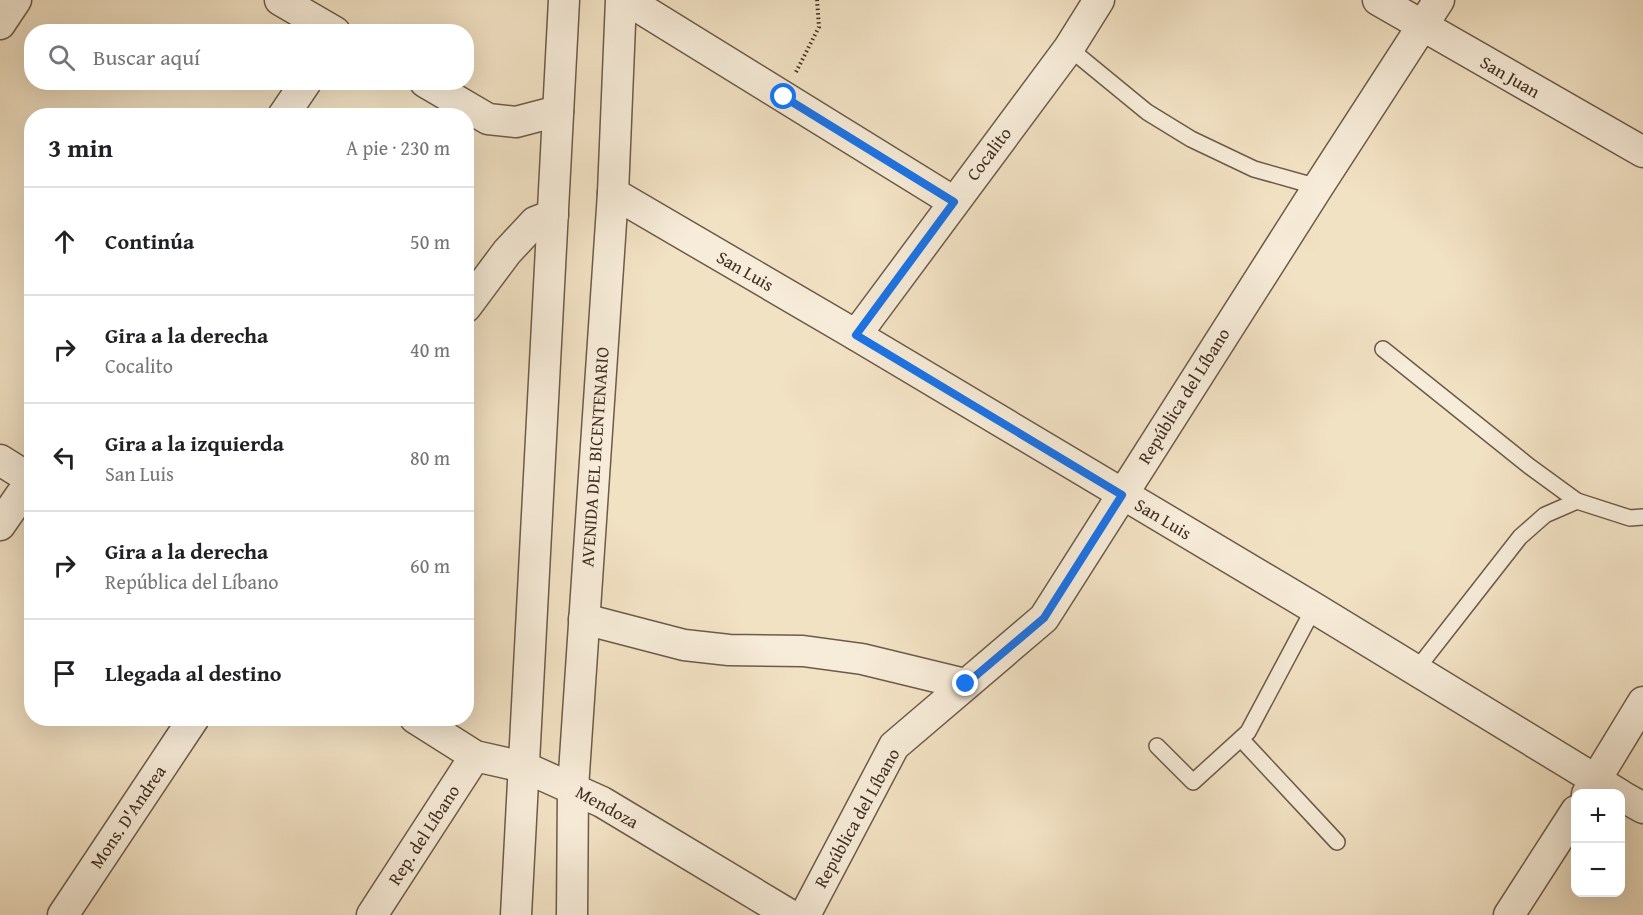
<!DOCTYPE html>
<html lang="es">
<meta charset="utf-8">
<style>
:root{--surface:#fff;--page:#f2f2f2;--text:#202124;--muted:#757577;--line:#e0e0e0}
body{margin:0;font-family:"Gentium Book Plus",serif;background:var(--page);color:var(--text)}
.controls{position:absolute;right:18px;bottom:18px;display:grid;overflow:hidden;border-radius:12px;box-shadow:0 6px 24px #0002}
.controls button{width:54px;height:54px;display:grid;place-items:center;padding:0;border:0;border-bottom:2px solid var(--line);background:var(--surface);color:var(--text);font:30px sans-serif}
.stop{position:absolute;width:18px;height:18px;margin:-14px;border:4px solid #1a73e8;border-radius:50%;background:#fff}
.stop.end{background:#1a73e8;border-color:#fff;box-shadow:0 2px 6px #0008}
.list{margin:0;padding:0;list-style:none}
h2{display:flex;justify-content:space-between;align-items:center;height:78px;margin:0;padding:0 24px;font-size:26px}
h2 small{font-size:20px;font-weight:400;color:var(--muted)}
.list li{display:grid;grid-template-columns:39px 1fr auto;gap:18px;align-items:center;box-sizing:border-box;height:108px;padding:0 24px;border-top:2px solid var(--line)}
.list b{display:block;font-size:22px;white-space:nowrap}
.list p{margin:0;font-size:20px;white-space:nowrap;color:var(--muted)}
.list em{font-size:20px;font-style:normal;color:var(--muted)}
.icon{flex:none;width:33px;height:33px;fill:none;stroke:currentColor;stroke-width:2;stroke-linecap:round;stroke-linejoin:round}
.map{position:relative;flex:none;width:1643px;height:915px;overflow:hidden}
.search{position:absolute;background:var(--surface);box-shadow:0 6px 24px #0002;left:24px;top:24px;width:450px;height:66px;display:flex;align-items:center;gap:15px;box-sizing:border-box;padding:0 21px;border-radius:24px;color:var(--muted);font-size:22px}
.panel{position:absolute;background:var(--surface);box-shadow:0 6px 24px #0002;left:24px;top:108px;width:450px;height:618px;border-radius:24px}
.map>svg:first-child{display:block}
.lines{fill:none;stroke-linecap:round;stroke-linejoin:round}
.lane-casing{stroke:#6d5b49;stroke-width:18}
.street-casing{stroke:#6d5b49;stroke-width:33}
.path{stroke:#412e20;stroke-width:4;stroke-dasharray:1.5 3;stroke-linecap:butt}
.lane{stroke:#f7ecd9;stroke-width:15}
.street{stroke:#f7ecd9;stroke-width:30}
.route{stroke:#1a73e8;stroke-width:8}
.labels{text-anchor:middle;stroke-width:5;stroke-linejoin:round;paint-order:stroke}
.street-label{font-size:18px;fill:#412e20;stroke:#f7ecd9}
</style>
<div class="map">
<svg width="1643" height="915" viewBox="0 0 1643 915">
<rect width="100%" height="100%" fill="#f2e2c4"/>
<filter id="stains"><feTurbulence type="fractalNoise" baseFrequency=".00333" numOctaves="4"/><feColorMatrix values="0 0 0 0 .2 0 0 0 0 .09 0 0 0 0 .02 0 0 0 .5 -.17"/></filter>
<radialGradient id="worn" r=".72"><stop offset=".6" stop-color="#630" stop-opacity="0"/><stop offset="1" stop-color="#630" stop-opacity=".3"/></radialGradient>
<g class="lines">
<defs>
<g id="lane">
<path d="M 1069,48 L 1147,112 L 1191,139 L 1254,169 L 1318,187"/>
<path d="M 1383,349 L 1529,466 L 1577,501"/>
<path d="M 1416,670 L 1520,537 L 1545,515 L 1577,501 L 1630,518 L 1643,517"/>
<path d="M 1241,739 L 1337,842"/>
<path d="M 1157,746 L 1193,782 L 1248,732 L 1314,608"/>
</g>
<g id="street">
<path d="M 280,0 L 335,32"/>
<path d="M 627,0 L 954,202"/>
<path d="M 1378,0 L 1643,152"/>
<path d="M 0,24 L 16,0"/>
<path d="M 425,82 L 488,119 L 516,122 L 558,111"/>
<path d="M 283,116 L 306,82"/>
<path d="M 613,193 L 856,335 L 1314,608 L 1619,794"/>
<path d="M 466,307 L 507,252 L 535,222 L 553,215"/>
<path d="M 856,335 L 1069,48 L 1099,0"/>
<path d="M 0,460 L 32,480"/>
<path d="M 0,525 L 32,479"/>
<path d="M 584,619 L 684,645 L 729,650 L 803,651 L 862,659 L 965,684"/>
<path d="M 415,718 L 475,756 L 524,767 L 602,802 L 790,915"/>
<path d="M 1587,794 L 1643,702"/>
<path d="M 1620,795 L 1643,808"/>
<path d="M 63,915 L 194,718"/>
<path d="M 372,915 L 475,756"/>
<path d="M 516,915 L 564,0"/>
<path d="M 572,915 L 573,788 L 613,193 L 621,0"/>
<path d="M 805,915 L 894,746 L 1044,618 L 1318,187 L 1439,0"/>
<path d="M 1509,915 L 1576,811"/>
</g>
</defs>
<use href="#lane" class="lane-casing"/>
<use href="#street" class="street-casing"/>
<path class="path" d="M 796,72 L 819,27 L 817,0"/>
<use href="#lane" class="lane"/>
<use href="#street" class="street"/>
</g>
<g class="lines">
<path class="route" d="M 784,97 L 954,202 L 856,335 L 1122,495 L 1044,618 L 966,684"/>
</g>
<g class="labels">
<g class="street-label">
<text transform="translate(1510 77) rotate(30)" y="6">San Juan</text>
<text transform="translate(989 154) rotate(-53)" y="6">Cocalito</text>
<text transform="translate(745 271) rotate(30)" y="6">San Luis</text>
<text transform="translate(1184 396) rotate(-58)" y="6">República del Líbano</text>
<text transform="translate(595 457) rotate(-86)" y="6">AVENIDA DEL BICENTENARIO</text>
<text transform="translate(1163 519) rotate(31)" y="6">San Luis</text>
<text transform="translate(607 807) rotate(29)" y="6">Mendoza</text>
<text transform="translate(128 817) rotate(-56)" y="6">Mons. D'Andrea</text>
<text transform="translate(857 818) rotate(-61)" y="6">República del Líbano</text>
<text transform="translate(424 835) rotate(-57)" y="6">Rep. del Líbano</text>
</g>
</g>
<rect width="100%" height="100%" filter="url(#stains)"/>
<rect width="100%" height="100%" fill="url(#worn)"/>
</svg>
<div class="controls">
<button>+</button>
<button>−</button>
</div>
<div class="stop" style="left:784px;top:97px"></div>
<div class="stop end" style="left:966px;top:684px"></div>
<div class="search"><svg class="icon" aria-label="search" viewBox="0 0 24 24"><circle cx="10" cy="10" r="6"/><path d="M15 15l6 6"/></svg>Buscar aquí</div>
<section class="panel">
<h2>3 min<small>A pie · 230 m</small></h2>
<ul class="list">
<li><svg class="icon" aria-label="ahead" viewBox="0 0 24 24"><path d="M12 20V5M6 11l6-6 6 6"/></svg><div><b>Continúa</b></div><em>50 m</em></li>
<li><svg class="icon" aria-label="right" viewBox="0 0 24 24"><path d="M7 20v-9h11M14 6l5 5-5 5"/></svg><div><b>Gira a la derecha</b><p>Cocalito</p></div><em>40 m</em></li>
<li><svg class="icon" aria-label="left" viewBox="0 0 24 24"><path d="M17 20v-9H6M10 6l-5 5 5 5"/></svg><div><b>Gira a la izquierda</b><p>San Luis</p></div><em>80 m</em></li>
<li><svg class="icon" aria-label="right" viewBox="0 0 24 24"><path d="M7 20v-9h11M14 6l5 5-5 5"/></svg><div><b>Gira a la derecha</b><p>República del Líbano</p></div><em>60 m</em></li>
<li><svg class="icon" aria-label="arrive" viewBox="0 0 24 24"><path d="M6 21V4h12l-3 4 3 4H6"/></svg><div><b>Llegada al destino</b></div></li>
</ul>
</section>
</div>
